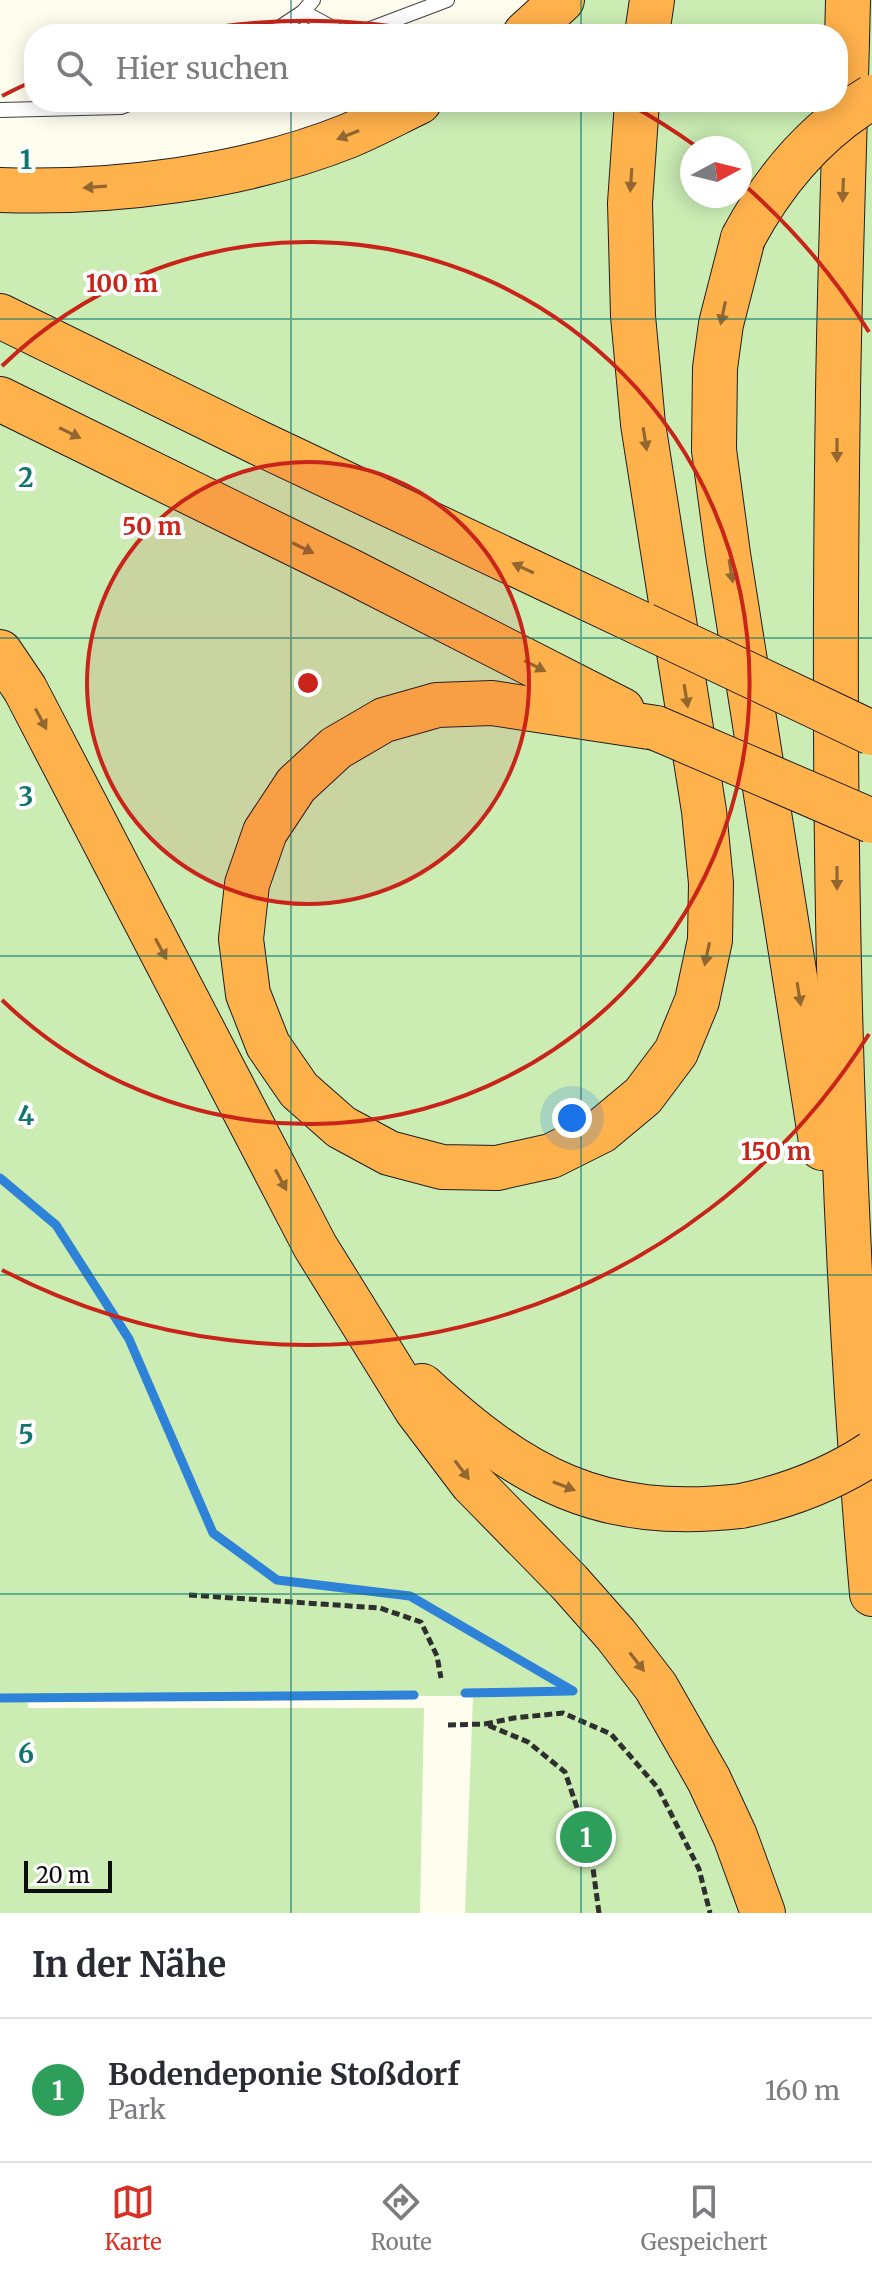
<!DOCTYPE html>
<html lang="de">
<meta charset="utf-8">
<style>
:root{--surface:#fff;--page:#f7f7f7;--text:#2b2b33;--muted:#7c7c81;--line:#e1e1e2;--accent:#d93025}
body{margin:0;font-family:Merriweather,serif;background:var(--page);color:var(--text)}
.compass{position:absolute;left:680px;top:136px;width:72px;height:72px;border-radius:50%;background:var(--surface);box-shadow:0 4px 20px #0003;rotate:83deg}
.scale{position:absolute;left:24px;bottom:20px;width:88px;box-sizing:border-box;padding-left:8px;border:4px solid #0d0d0d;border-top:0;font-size:22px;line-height:28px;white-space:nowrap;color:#0d0d0d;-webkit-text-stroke:6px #fff;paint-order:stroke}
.you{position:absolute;left:572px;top:1118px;width:28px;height:28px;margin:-20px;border:6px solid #fff;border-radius:50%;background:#1a73e8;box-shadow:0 0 0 12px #1a73e833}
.badge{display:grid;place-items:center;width:52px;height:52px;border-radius:50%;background:var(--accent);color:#fff;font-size:26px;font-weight:700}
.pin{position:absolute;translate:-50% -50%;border:4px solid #fff;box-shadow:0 2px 8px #0006}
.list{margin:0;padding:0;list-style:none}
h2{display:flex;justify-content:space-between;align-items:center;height:104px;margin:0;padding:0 32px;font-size:34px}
h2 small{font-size:26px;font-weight:400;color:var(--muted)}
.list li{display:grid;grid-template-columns:52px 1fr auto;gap:24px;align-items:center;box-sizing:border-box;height:144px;padding:0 32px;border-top:2px solid var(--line)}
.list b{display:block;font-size:30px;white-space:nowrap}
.list p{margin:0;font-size:26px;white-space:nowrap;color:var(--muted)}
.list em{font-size:26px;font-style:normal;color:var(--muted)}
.icon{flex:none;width:44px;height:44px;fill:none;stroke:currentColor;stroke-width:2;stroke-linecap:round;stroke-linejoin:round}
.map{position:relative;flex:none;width:872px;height:1913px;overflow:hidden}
.search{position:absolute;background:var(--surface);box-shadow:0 4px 20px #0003;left:24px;right:24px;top:24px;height:88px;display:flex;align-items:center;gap:20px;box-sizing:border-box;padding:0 28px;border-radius:32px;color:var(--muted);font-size:30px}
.sheet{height:248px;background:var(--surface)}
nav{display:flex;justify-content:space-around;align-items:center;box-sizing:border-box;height:112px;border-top:2px solid var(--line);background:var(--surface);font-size:22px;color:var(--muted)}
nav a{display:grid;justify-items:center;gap:4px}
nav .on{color:var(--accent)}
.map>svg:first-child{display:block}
.green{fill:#cbedb4;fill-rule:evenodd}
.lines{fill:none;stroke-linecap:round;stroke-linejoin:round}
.stream{stroke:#2e82d8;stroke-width:9}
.service-casing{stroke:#404040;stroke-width:16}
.motorway-casing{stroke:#1e1e1e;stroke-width:46}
.path{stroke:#2f2f2f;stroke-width:5;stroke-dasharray:8 4;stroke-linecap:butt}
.service{stroke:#fff;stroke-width:14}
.motorway{stroke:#ffb14c;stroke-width:44}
.motorway-bridge-casing{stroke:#1e1e1e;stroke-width:46;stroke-linecap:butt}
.motorway-bridge{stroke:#ffb14c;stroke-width:44}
.oneway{fill:#926730}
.grid{fill:none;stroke:#0f766e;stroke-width:2;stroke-opacity:0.55}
.ring{fill:none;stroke:#c9241a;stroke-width:4}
.grid-label{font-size:26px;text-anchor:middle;font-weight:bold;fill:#0f766e;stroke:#fff;stroke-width:8;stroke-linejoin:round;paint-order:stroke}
.centre{fill:#c9241a;stroke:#fff;stroke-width:4}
.ring-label{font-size:24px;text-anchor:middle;font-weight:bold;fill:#c9241a;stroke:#fff;stroke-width:8;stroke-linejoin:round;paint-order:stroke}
</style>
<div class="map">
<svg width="872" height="1913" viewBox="0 0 872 1913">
<rect width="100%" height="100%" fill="#fffdee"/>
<g class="green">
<path d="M 582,0 L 872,0 L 872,1913 L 465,1913 L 473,1696 L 0,1695 L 0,197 L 383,131 L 442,102 L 838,102 L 838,34 L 543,34 ZM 692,148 L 740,148 L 740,196 L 692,196 Z"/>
<path d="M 0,1698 L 27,1698 L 28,1708 L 424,1708 L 420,1913 L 0,1913 Z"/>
</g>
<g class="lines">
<g class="stream">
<path d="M 0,1178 L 56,1225 L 129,1339 L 213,1533 L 277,1580 L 410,1596 L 573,1691"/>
<path d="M 465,1693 L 570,1691"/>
<path d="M 0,1698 L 414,1695"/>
</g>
<defs>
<g id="service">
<path d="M 313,0 L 303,12 L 344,34"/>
<path d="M 270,34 L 303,12"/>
<path d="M 357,34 L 447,0"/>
<path d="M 0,110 L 121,107 L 134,102"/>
</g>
<g id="motorway">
<path d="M 848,0 C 845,131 840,262 838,393 C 832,793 837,1195 872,1594"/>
<path d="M 525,34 L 562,0"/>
<path d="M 647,34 L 652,0"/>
<path d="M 637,102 L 630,203 L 633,316 L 643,424 L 704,811 L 711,883 L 710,940 L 697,1001 L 676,1052 L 643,1096 L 601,1131 L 551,1156 L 497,1168 L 442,1167 L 389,1153 L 341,1127 L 299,1090 L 268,1045 L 248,994 L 241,939 L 247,884 L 265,832 L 296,785 L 336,748 L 384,720 L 437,705 L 492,703 L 656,728"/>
<path d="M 0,190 C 112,194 243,178 348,136 C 372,126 396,113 419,102"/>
<path d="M 743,238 L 721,324 L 715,368 L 714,450 L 728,554 L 822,1148"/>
<path d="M 0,316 L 259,443 L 644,625"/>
<path d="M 0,399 L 350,571 L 622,710"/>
<path d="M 0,652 L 25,689 L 315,1246 L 416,1409 L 472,1483 L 569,1582 L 616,1635 L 656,1687 L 709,1780 L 735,1836 L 763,1913"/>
<path d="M 422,1386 C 523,1479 600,1522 741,1506"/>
</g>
</defs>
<use href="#service" class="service-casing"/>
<use href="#motorway" class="motorway-casing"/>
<g class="path">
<path d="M 189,1595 L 380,1608 L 421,1622 L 437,1656 L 441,1678"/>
<path d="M 448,1725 L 485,1724"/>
<path d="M 599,1913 L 590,1846 L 565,1772 L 528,1742 L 485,1724 L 514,1718 L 563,1713 L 611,1734 L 658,1788 L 699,1869 L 710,1913"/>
</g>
<use href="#service" class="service"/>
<use href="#motorway" class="motorway"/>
<defs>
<g id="motorway-bridge">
<path d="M 743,238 C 774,180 815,131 872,97"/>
<path d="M 644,625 L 872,733"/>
<path d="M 656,728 L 872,821"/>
<path d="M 741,1506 C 789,1496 831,1480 872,1453"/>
</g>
</defs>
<use href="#motorway-bridge" class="motorway-bridge-casing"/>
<use href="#motorway-bridge" class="motorway-bridge"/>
</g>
<defs><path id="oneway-solid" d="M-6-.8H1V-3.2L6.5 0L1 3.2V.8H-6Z" transform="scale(2)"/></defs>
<g class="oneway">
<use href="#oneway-solid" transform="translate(348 135) rotate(158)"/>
<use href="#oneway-solid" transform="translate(631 180) rotate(94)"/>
<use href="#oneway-solid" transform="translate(95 187) rotate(176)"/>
<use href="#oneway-solid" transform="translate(843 190) rotate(92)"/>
<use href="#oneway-solid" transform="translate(723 313) rotate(102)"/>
<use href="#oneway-solid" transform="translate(70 433) rotate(26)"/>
<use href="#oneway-solid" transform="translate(645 439) rotate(81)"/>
<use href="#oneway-solid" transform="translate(837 450) rotate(90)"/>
<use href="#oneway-solid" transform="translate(303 548) rotate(26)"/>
<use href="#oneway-solid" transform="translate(523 568) rotate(-155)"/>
<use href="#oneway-solid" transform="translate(731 571) rotate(81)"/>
<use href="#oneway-solid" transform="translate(535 666) rotate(27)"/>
<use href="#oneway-solid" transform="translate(686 696) rotate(81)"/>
<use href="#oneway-solid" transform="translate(41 719) rotate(62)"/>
<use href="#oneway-solid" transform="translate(837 878) rotate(90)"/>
<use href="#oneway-solid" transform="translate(161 949) rotate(62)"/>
<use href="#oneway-solid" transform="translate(707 954) rotate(102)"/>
<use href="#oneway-solid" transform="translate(799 994) rotate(81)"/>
<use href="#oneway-solid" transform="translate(281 1180) rotate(62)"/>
<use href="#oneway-solid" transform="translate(462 1470) rotate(53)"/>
<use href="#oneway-solid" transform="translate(564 1486) rotate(21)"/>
<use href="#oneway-solid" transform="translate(637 1662) rotate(52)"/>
</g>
<path class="grid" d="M 291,0 L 291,34M 581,0 L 581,34M 291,102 L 291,1913M 581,102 L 581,1913M 0,319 L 872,319M 0,638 L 872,638M 0,956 L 872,956M 0,1275 L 872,1275M 0,1594 L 872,1594"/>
<circle cx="308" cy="683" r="221" fill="#c9241a" fill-opacity=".12"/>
<g class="ring">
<circle cx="308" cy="683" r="221"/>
<path d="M2 366A441 441 0 1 1 2 1000"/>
<path d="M869 1034A662 662 0 0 1 2 1270M2 96A662 662 0 0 1 33 81M182 33A662 662 0 0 1 434 33M629 104A662 662 0 0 1 697 147M742 183A662 662 0 0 1 869 332"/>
</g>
<g class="grid-label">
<text x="26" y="169">1</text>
<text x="26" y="487">2</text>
<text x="26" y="806">3</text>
<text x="26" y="1125">4</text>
<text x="26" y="1444">5</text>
<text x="26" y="1763">6</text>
</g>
<circle cx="308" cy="683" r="12" class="centre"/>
<g class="ring-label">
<text x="122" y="292">100 m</text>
<text x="152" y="535">50 m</text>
<text x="776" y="1160">150 m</text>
</g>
</svg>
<svg class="compass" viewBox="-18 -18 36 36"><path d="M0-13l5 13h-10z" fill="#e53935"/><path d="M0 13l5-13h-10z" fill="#7c7c81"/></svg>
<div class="scale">20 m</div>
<div class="you"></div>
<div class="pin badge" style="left:586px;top:1837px;background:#2e9e5b">1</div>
<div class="search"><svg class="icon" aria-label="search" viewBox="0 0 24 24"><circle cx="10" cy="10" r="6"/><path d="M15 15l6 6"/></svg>Hier suchen</div>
</div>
<section class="sheet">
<h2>In der Nähe<small></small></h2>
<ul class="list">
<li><span class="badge" style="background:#2e9e5b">1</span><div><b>Bodendeponie Stoßdorf</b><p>Park</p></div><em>160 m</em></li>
</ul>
</section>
<nav>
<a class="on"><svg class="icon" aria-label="map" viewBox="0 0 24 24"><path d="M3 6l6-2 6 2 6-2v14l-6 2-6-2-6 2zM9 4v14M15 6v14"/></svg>Karte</a>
<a><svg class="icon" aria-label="directions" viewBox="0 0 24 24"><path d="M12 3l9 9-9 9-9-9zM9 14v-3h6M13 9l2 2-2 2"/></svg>Route</a>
<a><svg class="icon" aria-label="saved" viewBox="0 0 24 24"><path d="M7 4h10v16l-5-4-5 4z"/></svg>Gespeichert</a>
</nav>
